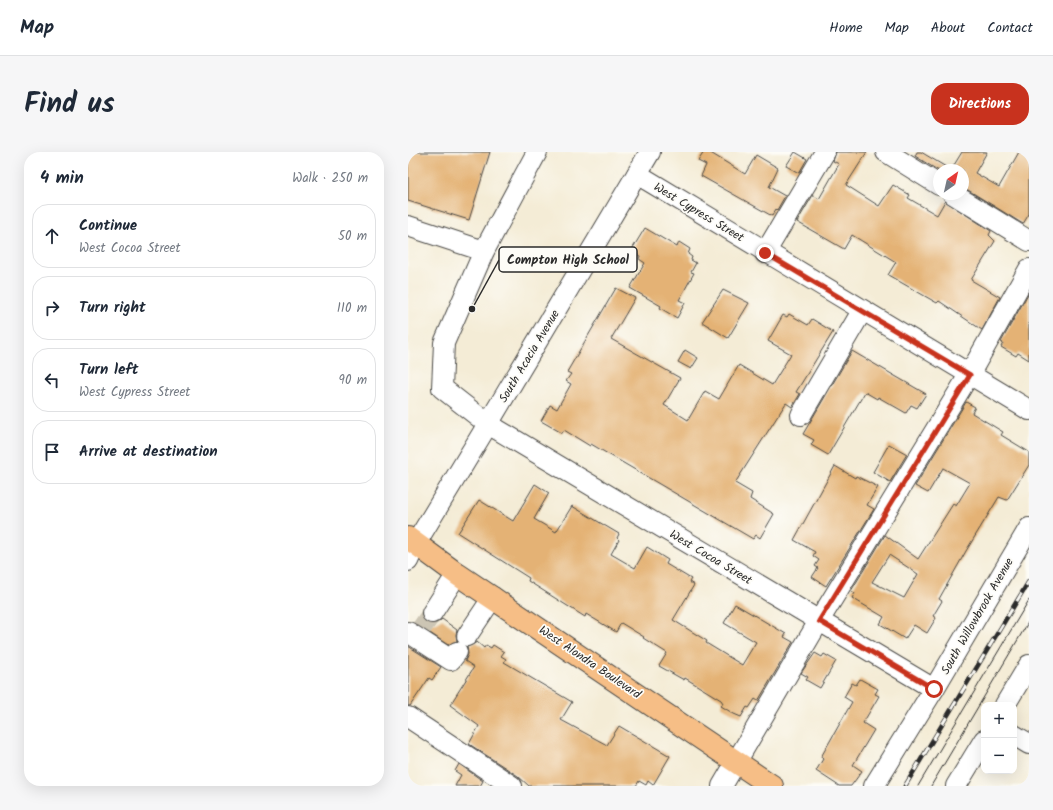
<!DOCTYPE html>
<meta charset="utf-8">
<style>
:root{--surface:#fff;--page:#f6f6f7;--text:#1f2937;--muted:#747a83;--line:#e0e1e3;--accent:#c8321e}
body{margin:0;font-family:Kalam,sans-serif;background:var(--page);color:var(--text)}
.controls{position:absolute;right:12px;bottom:12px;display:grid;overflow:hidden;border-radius:8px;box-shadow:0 4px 16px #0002}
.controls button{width:36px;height:36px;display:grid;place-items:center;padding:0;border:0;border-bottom:1px solid var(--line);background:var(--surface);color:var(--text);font:20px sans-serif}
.compass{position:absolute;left:525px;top:12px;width:36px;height:36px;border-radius:50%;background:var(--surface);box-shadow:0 4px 16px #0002;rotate:34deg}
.stop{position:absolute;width:12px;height:12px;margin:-9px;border:3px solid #c8321e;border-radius:50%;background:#fff}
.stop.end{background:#c8321e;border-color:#fff;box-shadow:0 1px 4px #0008}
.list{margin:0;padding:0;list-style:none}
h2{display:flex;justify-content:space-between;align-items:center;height:52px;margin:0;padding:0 16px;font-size:17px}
h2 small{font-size:13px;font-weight:400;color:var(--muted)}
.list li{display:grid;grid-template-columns:26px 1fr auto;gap:12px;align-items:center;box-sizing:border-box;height:64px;margin:0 8px 8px;padding:0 8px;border:1px solid var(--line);border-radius:16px}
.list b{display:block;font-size:15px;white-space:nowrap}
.list p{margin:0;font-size:13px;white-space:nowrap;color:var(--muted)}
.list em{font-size:13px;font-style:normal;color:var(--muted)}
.icon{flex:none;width:22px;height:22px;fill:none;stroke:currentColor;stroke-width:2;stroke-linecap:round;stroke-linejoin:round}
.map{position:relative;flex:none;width:621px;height:634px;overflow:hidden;border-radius:16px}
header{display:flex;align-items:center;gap:24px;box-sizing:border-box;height:56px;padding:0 20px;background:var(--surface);border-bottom:1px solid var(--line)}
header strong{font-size:19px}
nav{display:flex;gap:22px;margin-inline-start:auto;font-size:14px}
.intro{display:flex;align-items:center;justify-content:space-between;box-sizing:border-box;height:96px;padding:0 24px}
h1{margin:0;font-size:28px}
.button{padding:10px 18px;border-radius:16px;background:var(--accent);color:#fff;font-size:14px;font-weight:700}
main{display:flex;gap:24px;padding:0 24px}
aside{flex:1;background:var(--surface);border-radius:16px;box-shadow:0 4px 16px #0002}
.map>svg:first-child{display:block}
.building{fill:#e4b275;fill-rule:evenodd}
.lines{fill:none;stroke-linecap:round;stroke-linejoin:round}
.minor-tunnel{stroke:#ccc5b4;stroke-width:20;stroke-dasharray:20 10;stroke-linecap:butt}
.minor-casing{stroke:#494845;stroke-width:22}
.major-casing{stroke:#494845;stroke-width:24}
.minor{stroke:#fff;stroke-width:20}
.major{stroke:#f6be86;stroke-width:22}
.tram{stroke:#2b2b2b;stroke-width:1}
.rail-casing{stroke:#2b2b2b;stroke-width:4.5}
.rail{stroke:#fdfcf7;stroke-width:3;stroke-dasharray:9;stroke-linecap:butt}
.route{stroke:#c8321e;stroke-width:5}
.labels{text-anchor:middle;stroke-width:3.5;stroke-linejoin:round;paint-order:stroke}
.street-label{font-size:12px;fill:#2b2b2b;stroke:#fdfcf7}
.leader{fill:none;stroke:#2b2b2b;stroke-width:1.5}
.callout-dot{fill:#2b2b2b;stroke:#fdfcf7;stroke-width:1.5}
.callout{fill:#fdfcf7;stroke:#2b2b2b;stroke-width:1.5}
.callout-label{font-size:13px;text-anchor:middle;font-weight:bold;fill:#2b2b2b}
</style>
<header>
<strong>Map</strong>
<nav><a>Home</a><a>Map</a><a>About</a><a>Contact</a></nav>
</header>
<div class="intro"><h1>Find us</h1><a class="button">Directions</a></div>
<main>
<aside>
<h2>4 min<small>Walk · 250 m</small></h2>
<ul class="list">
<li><svg class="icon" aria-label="ahead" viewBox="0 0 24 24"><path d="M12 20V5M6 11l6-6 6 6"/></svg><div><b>Continue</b><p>West Cocoa Street</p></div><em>50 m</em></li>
<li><svg class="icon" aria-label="right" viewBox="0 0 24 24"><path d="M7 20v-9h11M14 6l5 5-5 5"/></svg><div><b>Turn right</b></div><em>110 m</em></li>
<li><svg class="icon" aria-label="left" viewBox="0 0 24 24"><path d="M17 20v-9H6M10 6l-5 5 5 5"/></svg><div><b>Turn left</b><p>West Cypress Street</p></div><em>90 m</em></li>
<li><svg class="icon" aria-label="arrive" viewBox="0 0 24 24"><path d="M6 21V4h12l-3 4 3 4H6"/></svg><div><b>Arrive at destination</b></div></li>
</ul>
</aside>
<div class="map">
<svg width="621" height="634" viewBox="0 0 621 634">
<rect width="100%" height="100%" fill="#fdfcf7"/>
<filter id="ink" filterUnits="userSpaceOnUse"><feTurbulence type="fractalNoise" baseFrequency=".025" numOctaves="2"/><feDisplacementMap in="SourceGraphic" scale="8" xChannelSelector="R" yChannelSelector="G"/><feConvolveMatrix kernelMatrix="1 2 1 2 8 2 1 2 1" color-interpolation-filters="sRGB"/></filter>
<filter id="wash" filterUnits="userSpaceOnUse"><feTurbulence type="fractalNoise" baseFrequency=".012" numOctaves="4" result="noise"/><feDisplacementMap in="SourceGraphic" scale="16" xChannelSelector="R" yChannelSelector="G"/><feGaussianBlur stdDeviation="0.9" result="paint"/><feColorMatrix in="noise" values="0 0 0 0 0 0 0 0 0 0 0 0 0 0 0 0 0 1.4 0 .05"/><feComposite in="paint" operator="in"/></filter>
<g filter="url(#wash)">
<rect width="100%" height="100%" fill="#f4ecd6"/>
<g id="blocks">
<g class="building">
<path d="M 0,0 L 82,0 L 61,68 L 0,49 Z"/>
<path d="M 296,0 L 301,0 L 337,22 L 348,3 L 370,16 L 361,35 L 377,44 L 369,58 L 368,57 L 364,64 L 293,24 L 298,13 L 290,9 Z"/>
<path d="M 387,0 L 399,7 L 391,21 L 378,14 Z"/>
<path d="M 428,0 L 459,0 L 438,33 L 471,54 L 485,33 L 502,43 L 500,46 L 529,63 L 537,49 L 583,79 L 581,83 L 587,89 L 563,128 L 592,145 L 574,178 L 531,149 L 529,151 L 480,123 L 488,110 L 444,83 L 436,97 L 389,70 L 405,43 L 411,47 L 431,12 L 425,9 Z"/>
<path d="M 509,0 L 513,0 L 543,18 L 531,18 L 531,19 L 507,4 Z"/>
<path d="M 554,0 L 579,0 L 567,21 L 591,35 L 611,0 L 621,0 L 621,62 L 615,72 L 555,35 L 555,18 L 543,18 Z"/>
<path d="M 237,76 L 269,95 L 271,90 L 282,97 L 280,102 L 284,105 L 283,108 L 288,111 L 283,120 L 286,121 L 271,148 L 277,151 L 269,166 L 252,156 L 253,154 L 222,136 L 237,111 L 231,107 L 232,104 L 223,99 Z"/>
<path d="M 208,136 L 227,146 L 203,187 L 272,226 L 256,253 L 280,268 L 297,239 L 311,247 L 331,213 L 364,233 L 383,202 L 360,189 L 375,163 L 379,165 L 381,162 L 400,173 L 404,167 L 425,180 L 388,240 L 392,242 L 384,255 L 378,251 L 327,331 L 344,341 L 342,347 L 366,362 L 352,386 L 348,383 L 345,387 L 183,292 L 182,294 L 156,278 L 154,281 L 133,269 L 142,253 L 149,257 L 163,232 L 158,229 L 163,222 L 159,220 Z"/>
<path d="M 315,138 L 341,151 L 320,186 L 294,170 Z"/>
<path d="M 621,140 L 621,208 L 610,201 L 608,204 L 593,195 L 595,191 L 593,190 Z"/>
<path d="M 277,198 L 290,206 L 283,217 L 270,210 Z"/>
<path d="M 444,199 L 518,242 L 509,256 L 503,253 L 498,261 L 470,245 L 469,247 L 457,240 L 420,303 L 403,293 L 406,288 L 395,282 Z"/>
<path d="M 558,250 L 567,255 L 564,261 L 595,280 L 593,283 L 621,300 L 621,313 L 599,348 L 591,345 L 558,399 L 531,447 L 534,449 L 525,464 L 528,466 L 519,481 L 506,473 L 497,487 L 472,472 L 476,465 L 444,446 L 447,441 L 443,439 L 477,383 L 510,407 L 545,352 L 548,354 L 562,331 L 535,316 L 520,341 L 507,334 ZM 481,403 L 510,422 L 496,446 L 464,430 Z"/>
<path d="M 481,292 L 499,302 L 482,330 L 465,320 Z"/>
<path d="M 427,314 L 447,326 L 448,324 L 470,335 L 459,353 L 466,357 L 418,434 L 404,425 L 410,416 L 407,414 L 411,408 L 405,404 L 407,400 L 386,388 Z"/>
<path d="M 127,332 L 141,341 L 126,367 L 148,380 L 164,354 L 211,382 L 209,386 L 211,388 L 203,402 L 227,416 L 239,395 L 260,408 L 258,412 L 283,427 L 281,430 L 286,433 L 265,468 L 299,489 L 298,491 L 334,513 L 348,490 L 316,471 L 327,452 L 378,482 L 376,485 L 385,490 L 350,549 L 347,547 L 341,556 L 339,555 L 333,565 L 326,562 L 313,554 L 315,551 L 313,548 L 277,526 L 276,528 L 251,514 L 259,501 L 235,486 L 236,485 L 213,471 L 208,480 L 178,462 L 177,465 L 120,429 L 121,426 L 50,381 L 71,348 L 105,369 Z"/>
<path d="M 13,462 L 18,471 L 29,471 L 34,467 L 49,478 L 48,483 L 49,489 L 40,493 L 7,471 Z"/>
<path d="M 69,490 L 76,496 L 78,493 L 83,496 L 85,493 L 96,500 L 93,504 L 98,507 L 96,510 L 164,550 L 153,568 L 199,593 L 211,574 L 262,604 L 245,633 L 240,629 L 238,633 L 231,629 L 228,634 L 121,634 L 110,624 L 61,592 L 71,574 L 42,553 L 66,515 L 57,509 L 60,502 L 59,495 Z"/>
<path d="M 0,494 L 33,515 L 24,528 L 21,526 L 2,554 L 0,554 Z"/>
<path d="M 407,501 L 414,505 L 416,502 L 428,509 L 412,536 L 398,528 L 400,525 L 393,521 Z"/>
<path d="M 452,527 L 470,537 L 467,542 L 471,544 L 455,571 L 466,578 L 445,613 L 454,619 L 443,634 L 431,634 L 408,619 L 415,607 L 413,605 L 444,550 L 436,545 L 444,531 L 448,533 Z"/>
<path d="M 51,612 L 75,629 L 72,634 L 47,634 L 53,623 L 47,619 Z"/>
</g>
</g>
</g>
<g filter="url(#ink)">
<use href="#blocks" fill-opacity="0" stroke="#494845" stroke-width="1"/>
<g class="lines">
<path class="minor-tunnel" d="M 13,477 L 24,461"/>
<defs>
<g id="minor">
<path d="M 129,0 L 76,99 L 36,191 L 34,236 L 80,272 L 526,537"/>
<path d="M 478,0 L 531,33"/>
<path d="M 229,22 L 621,258"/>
<path d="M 545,42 L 621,89"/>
<path d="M 0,74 L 76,99"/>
<path d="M 357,101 L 417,0"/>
<path d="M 393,263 L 454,159"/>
<path d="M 0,409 L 8,391 L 80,272 L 242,0"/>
<path d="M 24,461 L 49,422"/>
<path d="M 0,480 L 43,508 L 49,500"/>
<path d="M 59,484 L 85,445"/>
<path d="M 597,553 L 621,513"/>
<path d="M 0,565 L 104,634"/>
<path d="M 606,583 L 621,592"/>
<path d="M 314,634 L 411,469 L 561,223 L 621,117"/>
<path d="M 466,634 L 526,537 L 621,376"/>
<path d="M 548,634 L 576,588"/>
</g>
<path id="major" d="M 0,386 L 49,422 L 364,634"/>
</defs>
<use href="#minor" class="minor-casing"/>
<use href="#major" class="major-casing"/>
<use href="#minor" class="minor"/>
<use href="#major" class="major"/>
<g class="tram">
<path d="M 510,634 L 621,448"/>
<path d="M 523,634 L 621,469"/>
</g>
<defs>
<path id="rail" d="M 497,634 L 621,429"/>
</defs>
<use href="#rail" class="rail-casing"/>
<use href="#rail" class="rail"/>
</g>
</g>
<g class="lines" filter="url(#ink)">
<path class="route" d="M 357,101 L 562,223 L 411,469 L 526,537"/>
</g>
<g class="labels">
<g class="street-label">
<text transform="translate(291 60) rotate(31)" y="4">West Cypress Street</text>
<text transform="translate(121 204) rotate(-59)" y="4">South Acacia Avenue</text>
<text transform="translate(303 405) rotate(31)" y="4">West Cocoa Street</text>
<text transform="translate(569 464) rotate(-60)" y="4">South Willowbrook Avenue</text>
<text transform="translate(182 510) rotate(34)" y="4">West Alondra Boulevard</text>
</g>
</g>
<path class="leader" d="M64 157L91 108"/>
<circle class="callout-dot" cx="64" cy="157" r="4"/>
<rect class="callout" x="91" y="95" width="138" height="25" rx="4"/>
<g class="callout-label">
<text x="160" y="112">Compton High School</text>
</g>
</svg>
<div class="controls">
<button>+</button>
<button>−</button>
</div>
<svg class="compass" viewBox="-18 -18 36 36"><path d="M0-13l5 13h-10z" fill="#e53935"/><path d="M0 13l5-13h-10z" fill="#747a83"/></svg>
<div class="stop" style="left:526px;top:537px"></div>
<div class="stop end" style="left:357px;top:101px"></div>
</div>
</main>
